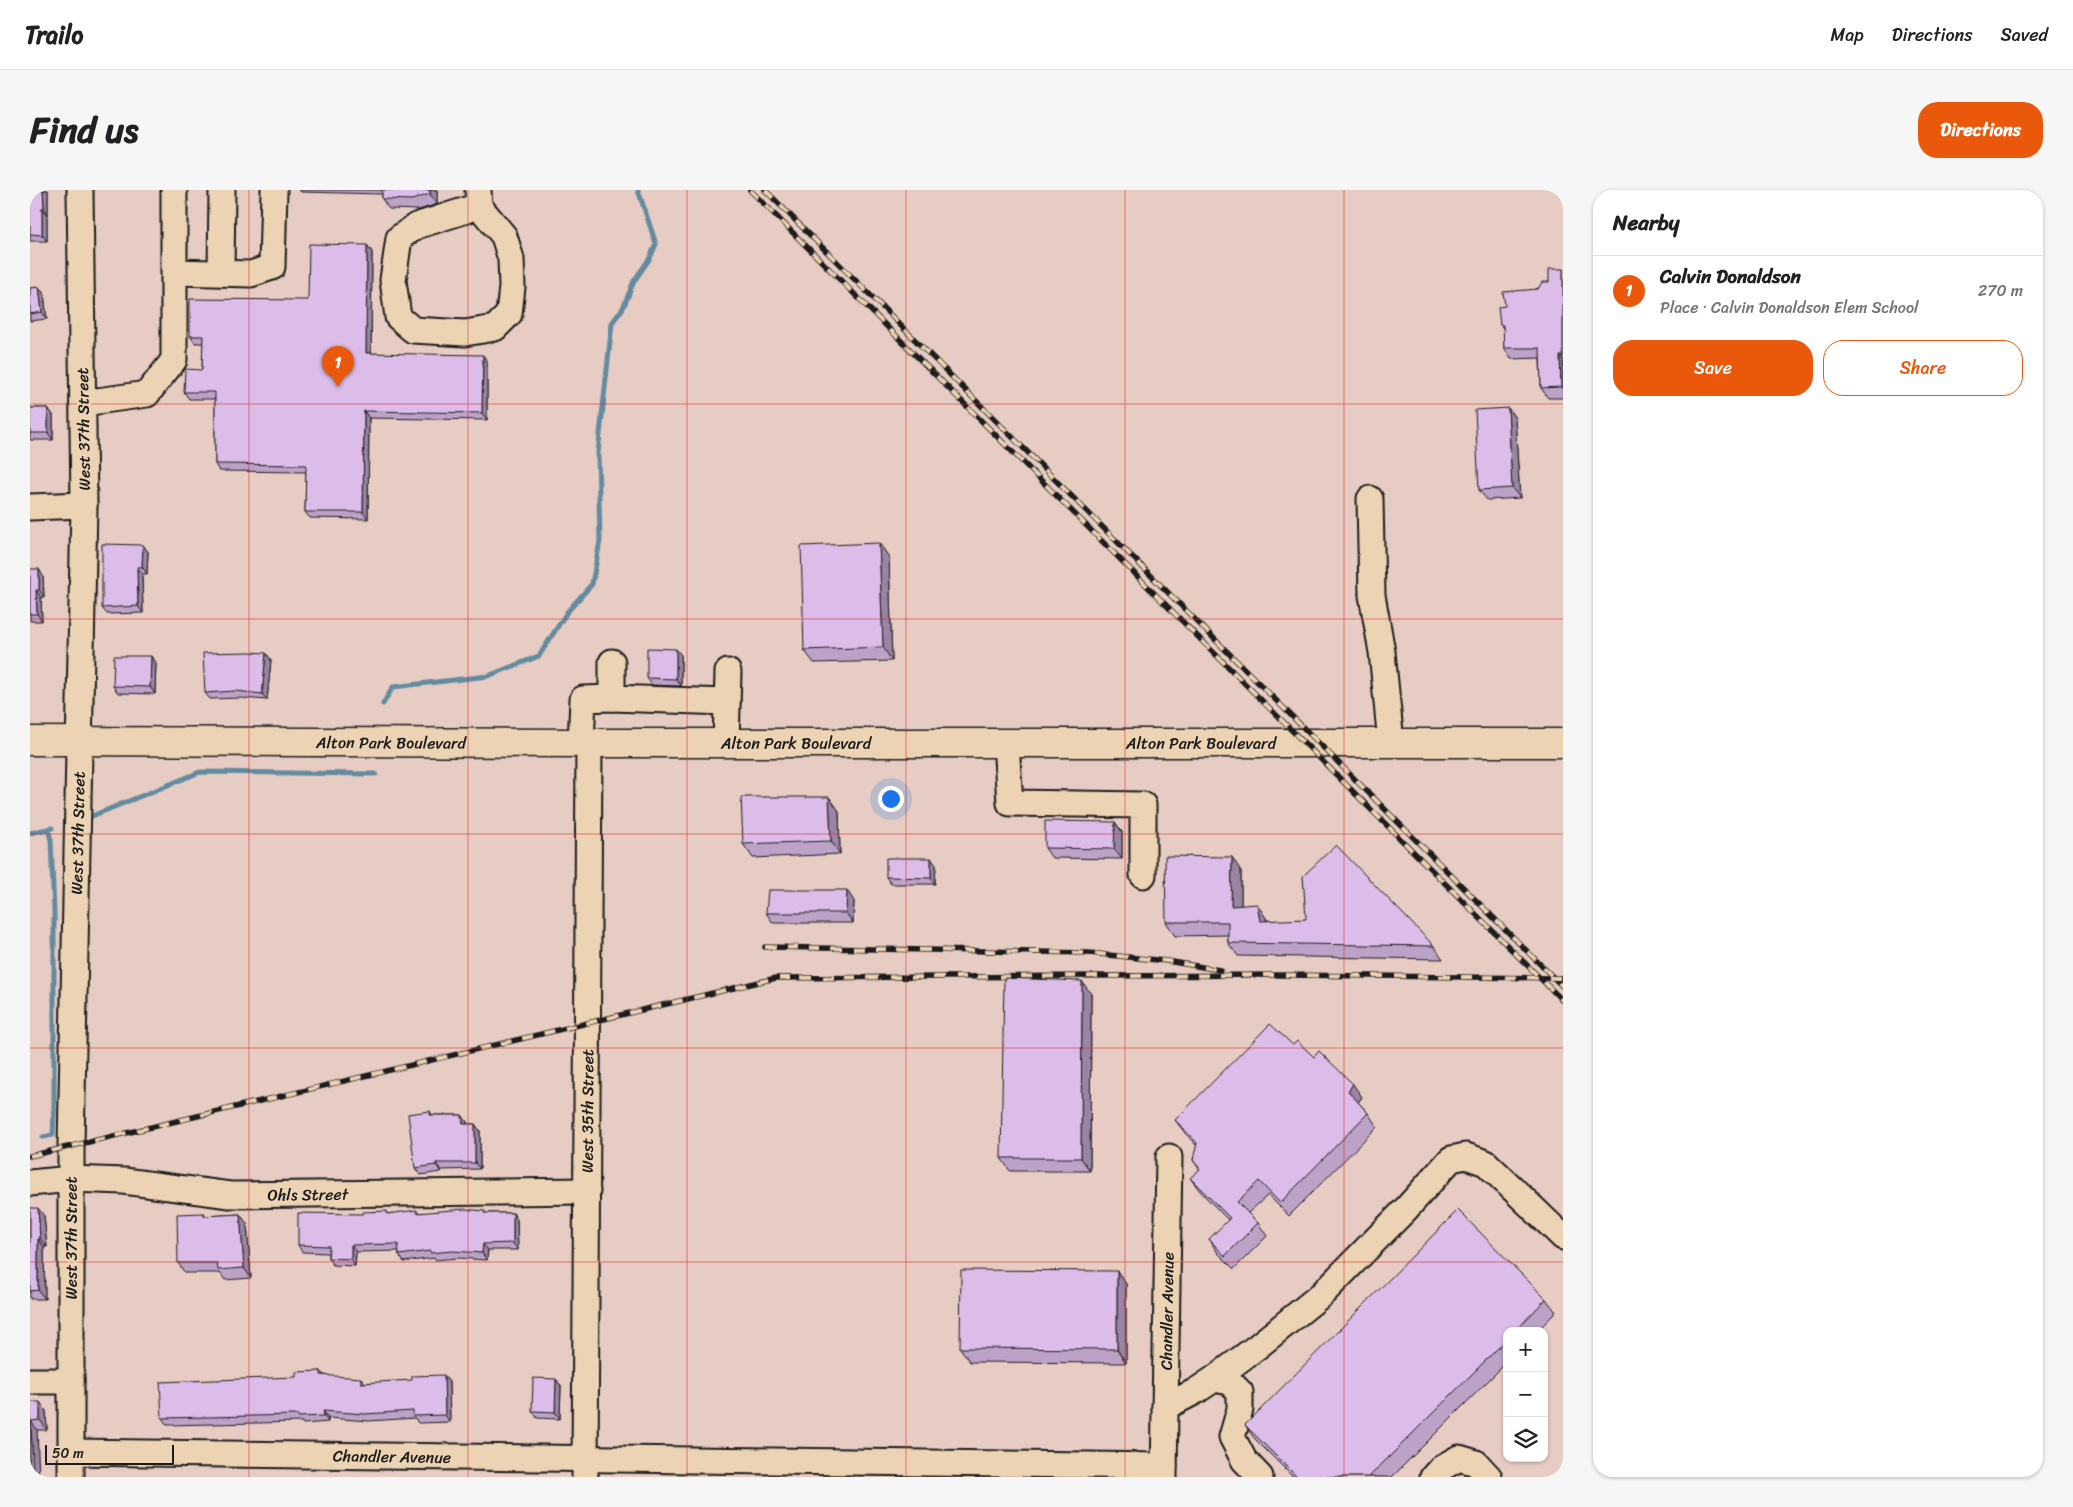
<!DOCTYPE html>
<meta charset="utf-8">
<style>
:root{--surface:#fff;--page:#f6f6f6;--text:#202124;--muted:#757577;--line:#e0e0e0;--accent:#ea580c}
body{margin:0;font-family:Sriracha,sans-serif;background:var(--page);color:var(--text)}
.controls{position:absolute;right:15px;bottom:15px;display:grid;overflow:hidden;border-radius:10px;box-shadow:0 1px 4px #0004}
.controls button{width:45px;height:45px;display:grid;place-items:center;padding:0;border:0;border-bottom:1px solid var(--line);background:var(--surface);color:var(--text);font:25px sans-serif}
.scale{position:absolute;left:15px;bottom:12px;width:129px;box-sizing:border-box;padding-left:5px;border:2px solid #1c1c1c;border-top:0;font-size:14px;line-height:18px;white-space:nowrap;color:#1c1c1c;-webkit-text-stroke:4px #ecd3b3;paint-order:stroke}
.you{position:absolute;left:860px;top:608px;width:18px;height:18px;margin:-12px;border:4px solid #fff;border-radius:50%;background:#1a73e8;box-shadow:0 0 0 8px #1a73e833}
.badge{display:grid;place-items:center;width:32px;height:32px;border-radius:50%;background:var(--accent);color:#fff;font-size:16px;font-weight:700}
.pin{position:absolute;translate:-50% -41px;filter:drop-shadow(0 1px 2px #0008)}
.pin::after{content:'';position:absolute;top:26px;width:18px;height:15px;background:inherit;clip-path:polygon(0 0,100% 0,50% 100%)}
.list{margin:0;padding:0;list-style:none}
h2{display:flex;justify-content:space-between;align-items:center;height:65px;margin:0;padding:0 20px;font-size:21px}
h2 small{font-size:16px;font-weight:400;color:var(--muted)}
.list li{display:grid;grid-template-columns:32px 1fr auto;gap:15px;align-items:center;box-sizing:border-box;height:70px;padding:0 20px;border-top:1px solid var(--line)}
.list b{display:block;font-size:19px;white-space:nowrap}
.list p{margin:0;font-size:16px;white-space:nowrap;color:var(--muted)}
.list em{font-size:16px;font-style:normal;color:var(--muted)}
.actions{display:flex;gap:10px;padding:15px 20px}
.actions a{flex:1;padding:11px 0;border:1px solid var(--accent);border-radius:20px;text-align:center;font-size:18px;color:var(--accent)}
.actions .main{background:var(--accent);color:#fff}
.icon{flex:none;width:28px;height:28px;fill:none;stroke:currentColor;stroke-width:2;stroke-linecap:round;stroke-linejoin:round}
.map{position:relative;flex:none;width:1533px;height:1287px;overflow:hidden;border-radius:20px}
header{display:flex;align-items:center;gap:30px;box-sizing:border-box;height:70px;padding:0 25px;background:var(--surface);border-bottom:1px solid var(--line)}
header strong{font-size:24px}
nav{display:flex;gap:28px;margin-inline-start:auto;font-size:18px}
.intro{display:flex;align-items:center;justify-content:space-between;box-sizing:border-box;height:120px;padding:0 30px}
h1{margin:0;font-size:35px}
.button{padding:12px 22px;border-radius:20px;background:var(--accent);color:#fff;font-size:18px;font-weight:700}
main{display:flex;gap:30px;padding:0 30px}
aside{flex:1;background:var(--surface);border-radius:20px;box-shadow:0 1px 4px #0004}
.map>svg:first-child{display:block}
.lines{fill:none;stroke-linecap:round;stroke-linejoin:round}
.stream{stroke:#648b9f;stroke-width:5}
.minor-casing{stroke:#1c1c1c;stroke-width:29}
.major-casing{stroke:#1c1c1c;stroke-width:31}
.minor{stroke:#ecd3b3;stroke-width:25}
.major{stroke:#ecd3b3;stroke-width:28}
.rail-casing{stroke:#1c1c1c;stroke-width:5.5}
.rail{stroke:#ecd3b3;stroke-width:4;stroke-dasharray:11;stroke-linecap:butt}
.wall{fill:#bda2c8;stroke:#1c1c1c}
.shaded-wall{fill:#9a84a3;stroke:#1c1c1c}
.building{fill:#dcbce9;stroke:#1c1c1c}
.grid{fill:none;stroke:#d62828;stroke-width:1;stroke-opacity:0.55}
.labels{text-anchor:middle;stroke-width:5;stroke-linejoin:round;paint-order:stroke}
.street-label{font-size:16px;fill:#1c1c1c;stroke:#ecd3b3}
</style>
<header>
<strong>Trailo</strong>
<nav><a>Map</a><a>Directions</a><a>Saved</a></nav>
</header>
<div class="intro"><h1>Find us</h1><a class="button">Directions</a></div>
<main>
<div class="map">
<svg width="1533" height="1287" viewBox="0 0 1533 1287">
<rect width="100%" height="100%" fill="#e7ccc3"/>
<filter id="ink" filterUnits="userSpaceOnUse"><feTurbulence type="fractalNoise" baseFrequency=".02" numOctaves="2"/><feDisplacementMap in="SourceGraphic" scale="10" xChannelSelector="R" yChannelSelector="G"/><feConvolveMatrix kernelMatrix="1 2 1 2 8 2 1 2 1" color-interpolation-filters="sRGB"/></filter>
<g filter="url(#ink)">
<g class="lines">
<g class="stream">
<path d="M 353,514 L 363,497 L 458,486 L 509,466 L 537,422 L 562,394 L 570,351 L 568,263 L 582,133 L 593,118 L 604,91 L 620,68 L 626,54 L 608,0"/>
<path d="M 62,626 L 170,582 L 346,584"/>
<path d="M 0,643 L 22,638"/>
<path d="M 13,947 L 23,945 L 24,923 L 24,722 L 21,650 L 18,639"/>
</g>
<defs>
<g id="minor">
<path d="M 448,0 L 449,16 L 474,46 L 481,69 L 482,97 L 479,124 L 465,138 L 435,143 L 383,140 L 368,127 L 363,90 L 369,48 L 386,36 L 449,16"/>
<path d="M 145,82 L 221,84 L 242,77 L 244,0"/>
<path d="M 191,82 L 192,0"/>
<path d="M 53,213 L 117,204 L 144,170 L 144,0"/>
<path d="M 1340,309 L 1342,405 L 1352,462 L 1361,553"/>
<path d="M 0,317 L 54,315"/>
<path d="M 582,472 L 582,508 L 697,512"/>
<path d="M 696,552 L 698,482"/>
<path d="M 551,553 L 553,509 L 582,508"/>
<path d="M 976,553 L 980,613 L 1113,615 L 1113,685"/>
<path id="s1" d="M 0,993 L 41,989 L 94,991 L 200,1005 L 557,1001"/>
<path d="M 1184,1189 L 1228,1156 L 1291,1105 L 1375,1020 L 1421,969 L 1436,966 L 1456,973 L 1533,1047"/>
<path d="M 0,1191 L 41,1191"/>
<path d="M 1135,1217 L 1166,1201 L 1184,1189 L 1200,1192 L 1210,1202 L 1210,1219 L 1202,1247 L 1214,1270 L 1230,1287"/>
<path id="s2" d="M 41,1262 L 1134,1276"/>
<path id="s3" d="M 41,1287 L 41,956 L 54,315 L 50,0"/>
<path id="s4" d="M 555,1287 L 559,553"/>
<path id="s5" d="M 1134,1287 L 1139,967"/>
<path d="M 1403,1287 L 1411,1278 L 1429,1268 L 1446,1273 L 1459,1287"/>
</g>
<g id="major">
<path id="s6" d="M 0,551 L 559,553 L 1533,553"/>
</g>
</defs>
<use href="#minor" class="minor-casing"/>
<use href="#major" class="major-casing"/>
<use href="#minor" class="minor"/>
<use href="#major" class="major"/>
<defs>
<g id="rail">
<path d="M 720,0 L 1533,811"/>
<path d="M 735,0 L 1533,797"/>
<path d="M 735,757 L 1059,763 L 1137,771 L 1190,780"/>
<path d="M 0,966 L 746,788 L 1252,785 L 1533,788"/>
</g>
</defs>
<use href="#rail" class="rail-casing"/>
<use href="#rail" class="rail"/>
</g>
<g class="wall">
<path d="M 0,0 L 18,0 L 18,25 L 17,25 L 17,51 L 0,51 Z"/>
<path d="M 269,0 L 407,0 L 407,14 L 389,20 L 359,19 L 352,9 L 352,4 L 271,2 Z"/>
<path d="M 337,55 L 342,62 L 341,163 L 457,171 L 457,230 L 339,228 L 338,329 L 280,328 L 275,322 L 276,282 L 189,281 L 185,274 L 185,209 L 159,209 L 154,202 L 172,180 L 173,153 L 165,153 L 160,146 L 278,110 Z"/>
<path d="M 1533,79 L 1533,208 L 1518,208 L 1511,198 L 1510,168 L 1481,169 L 1474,158 L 1474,139 L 1470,135 L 1475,116 L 1519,92 Z"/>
<path d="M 9,97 L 14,104 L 17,129 L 0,131 L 0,98 Z"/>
<path d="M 0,218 L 18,218 L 23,225 L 23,250 L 0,250 Z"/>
<path d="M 1478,218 L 1485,228 L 1490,308 L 1457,310 L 1449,300 Z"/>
<path d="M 113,355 L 118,362 L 117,384 L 112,384 L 113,423 L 77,424 L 72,418 Z"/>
<path d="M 859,367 L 862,471 L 784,473 L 774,460 Z"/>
<path d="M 0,379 L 13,386 L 14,407 L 11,407 L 12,431 L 0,431 Z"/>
<path d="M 236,463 L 241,470 L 237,510 L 211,508 L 180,509 L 175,503 Z"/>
<path d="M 651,465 L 651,496 L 622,495 L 617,488 Z"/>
<path d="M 121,466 L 126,473 L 125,504 L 88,503 L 83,496 Z"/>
<path d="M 799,607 L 809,621 L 810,664 L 723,668 L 713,654 Z"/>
<path d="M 1085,632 L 1092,642 L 1092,669 L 1022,668 L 1015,658 Z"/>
<path d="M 906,675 L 905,694 L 861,694 L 856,687 Z"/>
<path d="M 1211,681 L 1211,715 L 1236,728 L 1237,730 L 1404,756 L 1413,769 L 1208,766 L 1198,753 L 1198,745 L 1145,746 L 1136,732 Z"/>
<path d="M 824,711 L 823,733 L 743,733 L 736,723 Z"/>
<path d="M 1061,804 L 1060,981 L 980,981 L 971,968 Z"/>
<path d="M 1263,855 L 1284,867 L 1332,907 L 1328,912 L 1338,923 L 1347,937 L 1259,1026 L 1238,1005 L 1218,1023 L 1228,1033 L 1237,1046 L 1204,1079 L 1188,1063 L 1179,1049 L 1198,1030 L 1170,1001 L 1160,988 L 1170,980 L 1163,970 L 1167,956 L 1155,943 L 1145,930 Z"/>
<path d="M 400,921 L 402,925 L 432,925 L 437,932 L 437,934 L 445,934 L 450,941 L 450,979 L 411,980 L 411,982 L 390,985 L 385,978 Z"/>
<path d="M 0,1017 L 14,1026 L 17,1057 L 14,1057 L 15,1109 L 0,1109 Z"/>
<path d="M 174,1023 L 176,1026 L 210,1024 L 217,1034 L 221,1088 L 195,1090 L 190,1083 L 155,1083 L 148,1073 Z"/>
<path d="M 389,1023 L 483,1023 L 487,1030 L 488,1060 L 458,1060 L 457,1070 L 428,1068 L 405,1070 L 404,1068 L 374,1072 L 369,1065 L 369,1061 L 326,1062 L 325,1076 L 303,1075 L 298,1068 L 298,1063 L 272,1062 L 268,1055 L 359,1024 Z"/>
<path d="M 1087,1081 L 1096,1094 L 1096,1173 L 940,1172 L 930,1158 Z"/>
<path d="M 1516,1109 L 1526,1122 L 1507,1141 L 1477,1141 L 1477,1172 L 1362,1287 L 1263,1287 L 1224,1248 L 1215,1235 Z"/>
<path d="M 291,1181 L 294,1185 L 335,1193 L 419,1192 L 420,1232 L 388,1233 L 385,1228 L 339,1231 L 298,1228 L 298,1232 L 273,1234 L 272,1232 L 137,1235 L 132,1228 L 266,1187 Z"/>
<path d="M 526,1189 L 531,1196 L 530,1229 L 507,1228 L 502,1221 Z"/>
<path d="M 0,1212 L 16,1221 L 17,1240 L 7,1240 L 0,1287 Z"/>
</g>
<g class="shaded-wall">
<path d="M 13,0 L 18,0 L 18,25 L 14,18 Z"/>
<path d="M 400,0 L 407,0 L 407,14 L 400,4 Z"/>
<path d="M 12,18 L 17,25 L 17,51 L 12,45 Z"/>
<path d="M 337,55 L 342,62 L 341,170 L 336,163 Z"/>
<path d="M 9,97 L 14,104 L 17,129 L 12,122 Z"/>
<path d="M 453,165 L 457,171 L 457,230 L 452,223 Z"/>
<path d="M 1530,166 L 1533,170 L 1533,200 L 1531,197 Z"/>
<path d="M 18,218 L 23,225 L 23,250 L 18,243 Z"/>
<path d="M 1478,218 L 1485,228 L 1490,308 L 1482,298 Z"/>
<path d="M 334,221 L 339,228 L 338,329 L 333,322 Z"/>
<path d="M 849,353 L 859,367 L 862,471 L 853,457 Z"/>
<path d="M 113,355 L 118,362 L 117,384 L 112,377 Z"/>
<path d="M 107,377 L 112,384 L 113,423 L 108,416 Z"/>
<path d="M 9,379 L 13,386 L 14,407 L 9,400 Z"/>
<path d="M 6,400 L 11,407 L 12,431 L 7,424 Z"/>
<path d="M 646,459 L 651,465 L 651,496 L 646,489 Z"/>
<path d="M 236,463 L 241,470 L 237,510 L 232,504 Z"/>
<path d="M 121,466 L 126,473 L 125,504 L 120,497 Z"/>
<path d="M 799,607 L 809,621 L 810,664 L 801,651 Z"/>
<path d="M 1085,632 L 1092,642 L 1092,669 L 1084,659 Z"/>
<path d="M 1202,667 L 1211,681 L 1211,729 L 1201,716 Z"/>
<path d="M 901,668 L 906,675 L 905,694 L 901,688 Z"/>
<path d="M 817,700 L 824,711 L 823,733 L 816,723 Z"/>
<path d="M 1227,714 L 1236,728 L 1239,744 L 1230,731 Z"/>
<path d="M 1052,791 L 1061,804 L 1060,981 L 1051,968 Z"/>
<path d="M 1323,894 L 1332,907 L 1327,914 L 1318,901 Z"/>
<path d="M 432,925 L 437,932 L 438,941 L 433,934 Z"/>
<path d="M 445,934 L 450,941 L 450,979 L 445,973 Z"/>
<path d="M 406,973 L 411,980 L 411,982 L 406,975 Z"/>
<path d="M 8,1018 L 14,1026 L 17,1057 L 10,1049 Z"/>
<path d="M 483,1023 L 487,1030 L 488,1060 L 483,1053 Z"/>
<path d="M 210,1024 L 217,1034 L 221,1088 L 214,1078 Z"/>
<path d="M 8,1049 L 14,1057 L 15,1109 L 8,1100 Z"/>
<path d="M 453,1054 L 458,1060 L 457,1070 L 452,1063 Z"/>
<path d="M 321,1055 L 326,1062 L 325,1076 L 321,1069 Z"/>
<path d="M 1087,1081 L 1096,1094 L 1096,1173 L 1087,1159 Z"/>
<path d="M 414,1185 L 419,1192 L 420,1232 L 415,1225 Z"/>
<path d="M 331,1188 L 336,1194 L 331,1193 Z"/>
<path d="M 526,1189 L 531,1196 L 530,1229 L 525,1222 Z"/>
<path d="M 10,1212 L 16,1221 L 17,1240 L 10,1230 Z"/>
<path d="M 293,1221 L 298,1228 L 298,1232 L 294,1226 Z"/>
<path d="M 1,1231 L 7,1240 L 9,1287 L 3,1287 Z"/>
</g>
<g class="building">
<path d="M 0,0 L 13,0 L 14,18 L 12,18 L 12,45 L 0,44 Z"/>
<path d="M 352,0 L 400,0 L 400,4 L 382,10 L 352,9 Z"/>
<path d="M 279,54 L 337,55 L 336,163 L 453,165 L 452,223 L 334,221 L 333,322 L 275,322 L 276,275 L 185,274 L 185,202 L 154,202 L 155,179 L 172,180 L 173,146 L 160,146 L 160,109 L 278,110 Z"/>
<path d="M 1519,79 L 1533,79 L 1533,166 L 1530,166 L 1531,197 L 1511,198 L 1510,158 L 1474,158 L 1473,135 L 1470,135 L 1468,117 L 1475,116 L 1473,102 L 1508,99 L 1512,92 L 1519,92 Z"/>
<path d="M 9,97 L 12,122 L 0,124 L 0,98 Z"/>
<rect x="0" y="218" width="18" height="25"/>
<path d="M 1478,218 L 1482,298 L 1449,300 L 1445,220 Z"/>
<path d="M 849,353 L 853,457 L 774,460 L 771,356 Z"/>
<path d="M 72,354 L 113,355 L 112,377 L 107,377 L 108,416 L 72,418 Z"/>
<path d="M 0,379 L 9,379 L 9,400 L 6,400 L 7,424 L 0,424 Z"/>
<path d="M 617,458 L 646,459 L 646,489 L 617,488 Z"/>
<path d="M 219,462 L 236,463 L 232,504 L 206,501 L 175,503 L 173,463 Z"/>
<path d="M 84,466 L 121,466 L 120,497 L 83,496 Z"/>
<path d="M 711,607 L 799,607 L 801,651 L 713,654 Z"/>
<path d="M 1015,631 L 1085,632 L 1084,659 L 1015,658 Z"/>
<path d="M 1306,655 L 1404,756 L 1198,753 L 1198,732 L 1136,732 L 1135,666 L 1202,667 L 1201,716 L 1227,714 L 1230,731 L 1276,729 L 1273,686 Z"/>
<path d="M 856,668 L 901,668 L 901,688 L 856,687 Z"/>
<path d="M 738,700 L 817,700 L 816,723 L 736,723 Z"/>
<path d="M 974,788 L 1052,791 L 1051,968 L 971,968 Z"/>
<path d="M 1240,834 L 1263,855 L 1267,851 L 1284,867 L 1289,861 L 1323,894 L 1318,901 L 1338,923 L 1250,1013 L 1229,991 L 1207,1012 L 1228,1033 L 1195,1066 L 1179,1049 L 1200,1028 L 1160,988 L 1170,979 L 1163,970 L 1167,953 L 1145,930 Z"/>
<path d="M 400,921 L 400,925 L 432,925 L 433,934 L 445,934 L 445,973 L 406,973 L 406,975 L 385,978 L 378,924 Z"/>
<path d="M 0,1018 L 8,1018 L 10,1049 L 8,1049 L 8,1100 L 0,1101 Z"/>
<path d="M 434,1019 L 455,1021 L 454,1023 L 483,1023 L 483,1053 L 453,1054 L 452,1063 L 423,1061 L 400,1063 L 400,1061 L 369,1065 L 368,1054 L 321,1055 L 321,1069 L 298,1068 L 299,1056 L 268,1055 L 268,1023 L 333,1024 L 333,1022 L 357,1021 L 357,1024 L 387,1020 L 387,1023 Z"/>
<path d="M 1428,1020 L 1516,1109 L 1485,1141 L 1477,1141 L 1477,1149 L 1339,1287 L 1267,1287 L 1215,1235 Z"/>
<path d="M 174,1023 L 174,1026 L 210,1024 L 214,1078 L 188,1080 L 187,1073 L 148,1073 L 147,1024 Z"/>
<path d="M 931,1080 L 1087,1081 L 1087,1159 L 930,1158 Z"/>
<path d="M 291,1181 L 291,1185 L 331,1188 L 331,1193 L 382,1190 L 382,1186 L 414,1185 L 415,1225 L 383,1226 L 383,1221 L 335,1224 L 293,1221 L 294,1226 L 268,1227 L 268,1225 L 132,1228 L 130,1192 L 266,1187 L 266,1182 Z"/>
<path d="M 503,1188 L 526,1189 L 525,1222 L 502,1221 Z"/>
<path d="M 0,1212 L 10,1212 L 10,1230 L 1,1231 L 3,1287 L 0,1287 Z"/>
</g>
</g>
<path class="grid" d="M 219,0 L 219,1287M 438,0 L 438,1287M 657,0 L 657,1287M 876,0 L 876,1287M 1095,0 L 1095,1287M 1314,0 L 1314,1287M 0,214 L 1533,214M 0,429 L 1533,429M 0,644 L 1533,644M 0,858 L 1533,858M 0,1072 L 1533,1072"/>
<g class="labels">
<g class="street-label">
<text transform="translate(53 239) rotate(-91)" y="6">West 37th Street</text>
<text dy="6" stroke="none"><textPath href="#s6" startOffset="361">Alton Park Boulevard</textPath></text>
<text dy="6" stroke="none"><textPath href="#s6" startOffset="766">Alton Park Boulevard</textPath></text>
<text dy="6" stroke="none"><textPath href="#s6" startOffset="1171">Alton Park Boulevard</textPath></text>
<text dy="6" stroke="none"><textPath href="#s3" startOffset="644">West 37th Street</textPath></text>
<text dy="6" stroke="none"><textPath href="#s4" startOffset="366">West 35th Street</textPath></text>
<text dy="6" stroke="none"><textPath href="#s1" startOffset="279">Ohls Street</textPath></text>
<text transform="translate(41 1048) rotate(-90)" y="6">West 37th Street</text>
<text dy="6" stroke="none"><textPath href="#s5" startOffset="166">Chandler Avenue</textPath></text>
<text dy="6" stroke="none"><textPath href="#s2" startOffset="321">Chandler Avenue</textPath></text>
</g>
</g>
</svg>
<div class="controls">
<button>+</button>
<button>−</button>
<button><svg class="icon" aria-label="layers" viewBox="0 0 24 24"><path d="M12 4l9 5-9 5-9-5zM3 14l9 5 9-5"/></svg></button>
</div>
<div class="scale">50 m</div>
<div class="you"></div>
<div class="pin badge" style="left:308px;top:197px">1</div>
</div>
<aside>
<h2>Nearby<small></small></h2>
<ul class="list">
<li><span class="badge">1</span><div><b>Calvin Donaldson</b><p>Place · Calvin Donaldson Elem School</p></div><em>270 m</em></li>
</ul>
<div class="actions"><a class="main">Save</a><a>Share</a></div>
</aside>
</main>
